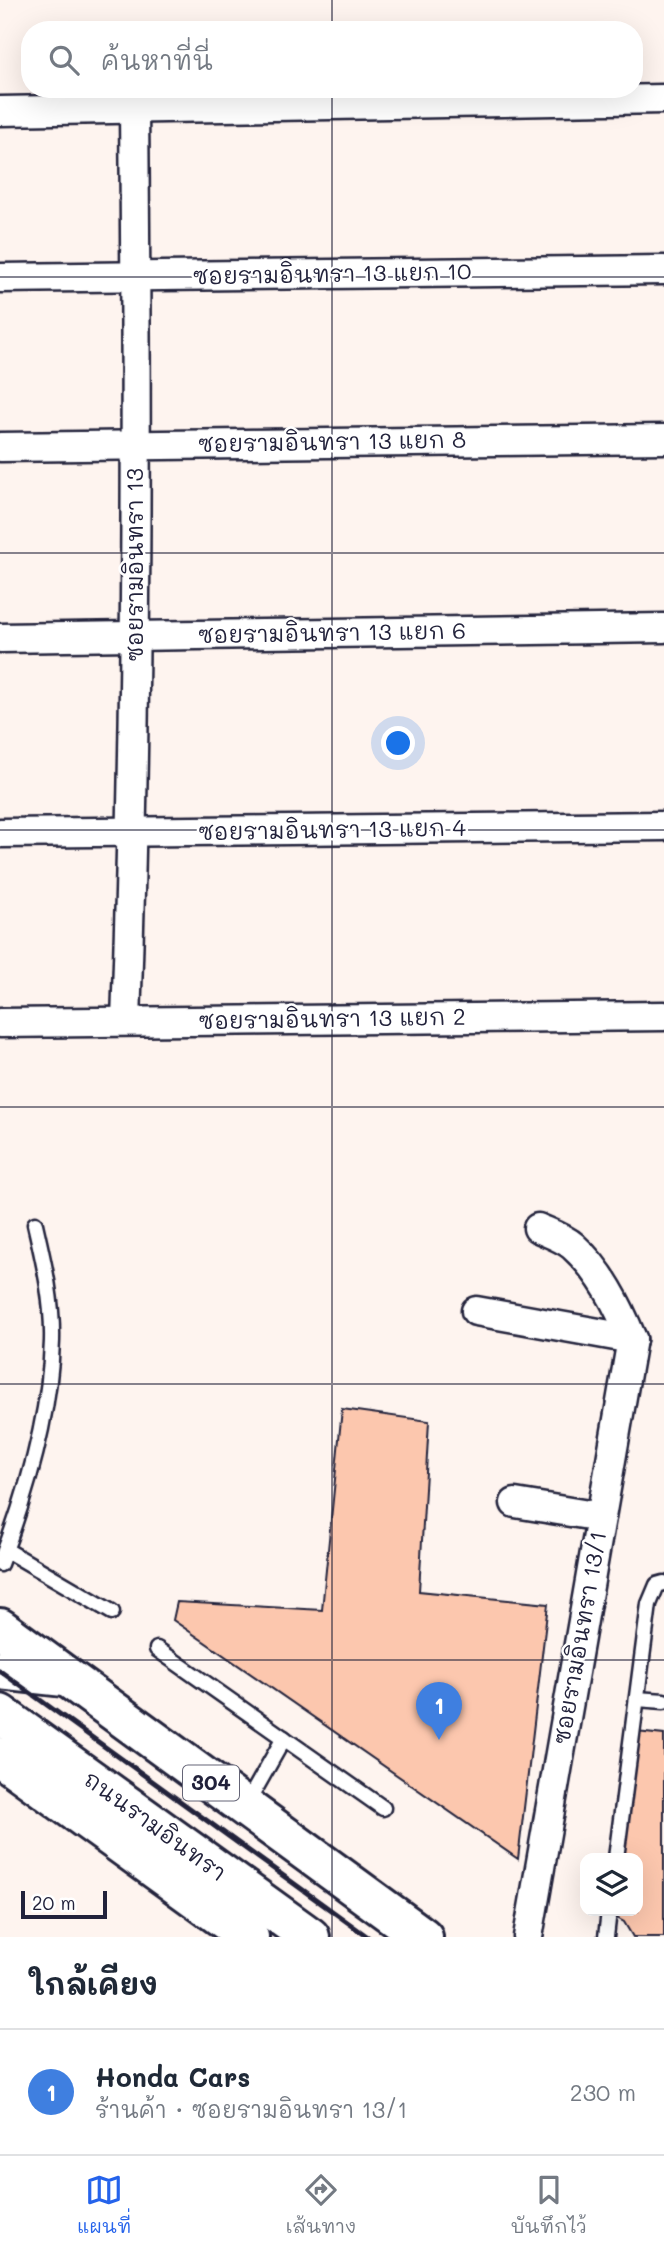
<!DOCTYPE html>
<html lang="th">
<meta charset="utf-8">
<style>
:root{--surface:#fff;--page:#f6f6f7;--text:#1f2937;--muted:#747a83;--line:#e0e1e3;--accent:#2563eb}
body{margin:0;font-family:Mali,"Playpen Sans Thai",sans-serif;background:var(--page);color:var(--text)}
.controls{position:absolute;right:21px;bottom:21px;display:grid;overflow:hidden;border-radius:14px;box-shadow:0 7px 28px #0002}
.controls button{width:63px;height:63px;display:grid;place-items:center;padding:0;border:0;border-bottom:2px solid var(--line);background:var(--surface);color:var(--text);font:35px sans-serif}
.scale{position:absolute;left:21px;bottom:18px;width:86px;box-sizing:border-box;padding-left:7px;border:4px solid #22223b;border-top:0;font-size:19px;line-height:24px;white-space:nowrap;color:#22223b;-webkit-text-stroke:5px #fff;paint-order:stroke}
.you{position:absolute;left:399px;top:744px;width:24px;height:24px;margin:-18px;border:5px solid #fff;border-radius:50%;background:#1a73e8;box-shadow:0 0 0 10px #1a73e833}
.badge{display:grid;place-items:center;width:46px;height:46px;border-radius:50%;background:var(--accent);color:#fff;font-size:23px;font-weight:700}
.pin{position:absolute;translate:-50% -58px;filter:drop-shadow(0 2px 4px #0008)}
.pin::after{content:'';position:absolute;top:37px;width:24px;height:21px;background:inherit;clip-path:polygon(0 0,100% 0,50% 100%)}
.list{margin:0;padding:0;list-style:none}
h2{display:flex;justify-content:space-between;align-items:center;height:91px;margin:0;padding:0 28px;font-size:30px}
h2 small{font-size:23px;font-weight:400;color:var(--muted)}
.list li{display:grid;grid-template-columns:46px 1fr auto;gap:21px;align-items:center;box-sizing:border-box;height:126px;padding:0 28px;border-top:2px solid var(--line)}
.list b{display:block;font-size:26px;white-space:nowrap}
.list p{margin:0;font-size:23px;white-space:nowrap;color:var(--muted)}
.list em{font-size:23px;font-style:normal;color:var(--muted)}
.icon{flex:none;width:38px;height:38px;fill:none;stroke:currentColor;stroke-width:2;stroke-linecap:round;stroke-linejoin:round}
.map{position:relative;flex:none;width:664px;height:1937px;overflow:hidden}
.search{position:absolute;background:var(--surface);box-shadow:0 7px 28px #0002;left:21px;right:21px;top:21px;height:77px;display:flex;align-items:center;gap:18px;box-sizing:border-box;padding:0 24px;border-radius:28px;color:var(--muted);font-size:26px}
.sheet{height:217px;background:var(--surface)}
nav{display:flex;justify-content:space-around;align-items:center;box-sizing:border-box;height:98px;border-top:2px solid var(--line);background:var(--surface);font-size:19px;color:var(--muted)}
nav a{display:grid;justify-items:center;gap:4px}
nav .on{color:var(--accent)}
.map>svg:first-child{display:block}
.building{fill:#fcc7ae;stroke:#22223b;stroke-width:2}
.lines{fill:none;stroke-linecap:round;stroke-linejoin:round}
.service-casing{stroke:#22223b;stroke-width:19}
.minor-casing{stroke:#22223b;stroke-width:33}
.primary-casing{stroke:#22223b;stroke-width:44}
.service{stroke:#fff;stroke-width:14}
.minor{stroke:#fff;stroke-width:28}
.primary{stroke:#fff;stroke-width:38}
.rail{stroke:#22223b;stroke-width:5}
.grid{fill:none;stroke:#22223b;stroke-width:2;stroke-opacity:0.55}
.labels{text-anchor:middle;stroke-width:5;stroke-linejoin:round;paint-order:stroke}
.shield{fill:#fff;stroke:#646476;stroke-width:2}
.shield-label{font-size:21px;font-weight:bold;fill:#22223b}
.street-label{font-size:23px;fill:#22223b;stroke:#fff}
</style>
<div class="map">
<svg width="664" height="1937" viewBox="0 0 664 1937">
<rect width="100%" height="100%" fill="#fef4ef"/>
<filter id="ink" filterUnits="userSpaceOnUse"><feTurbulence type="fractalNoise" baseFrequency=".0143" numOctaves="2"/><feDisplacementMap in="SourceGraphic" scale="14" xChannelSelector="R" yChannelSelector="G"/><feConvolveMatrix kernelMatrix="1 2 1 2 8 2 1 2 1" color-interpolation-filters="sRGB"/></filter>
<g filter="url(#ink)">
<g class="building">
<path d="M 342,1409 L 429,1421 L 419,1591 L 548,1604 L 518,1859 L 173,1620 L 177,1602 L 322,1610 Z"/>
<path d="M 636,1732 L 664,1735 L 664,1937 L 633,1937 L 624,1922 L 615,1917 L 616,1911 L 638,1911 L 638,1858 L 622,1858 Z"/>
</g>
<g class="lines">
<defs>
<g id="service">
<path d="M 6,1550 L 112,1612"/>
<path d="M 0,1564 C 26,1496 50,1414 52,1341 C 53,1301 44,1263 35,1224"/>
<path d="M 157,1649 L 383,1808"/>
<path d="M 637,1699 L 664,1701"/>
<path d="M 245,1807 L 284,1738"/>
<path d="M 616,1858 L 649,1604 L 657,1585 L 664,1583"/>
<path d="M 606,1937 L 609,1911"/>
</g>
<g id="minor">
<path d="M 0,111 L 664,99"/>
<path d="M 0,278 L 664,270"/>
<path d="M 0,447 L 664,439"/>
<path d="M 0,638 L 664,628"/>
<path d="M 0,833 L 664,826"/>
<path d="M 126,1021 C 137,717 137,413 134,109"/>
<path d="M 0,1023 L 664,1016"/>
<path d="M 538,1228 C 549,1233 564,1238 573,1246 C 601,1271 618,1305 632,1339"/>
<path d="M 476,1311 L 632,1339"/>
<path d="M 515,1503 L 601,1517"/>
<path d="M 528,1937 L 632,1339"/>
</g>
<g id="primary">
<path d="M 0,1628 L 423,1937"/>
<path d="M 0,1670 L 64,1677"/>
<path d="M 0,1714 L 310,1937"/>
<path d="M 0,1757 L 249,1937"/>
</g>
</defs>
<use href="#service" class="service-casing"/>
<use href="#minor" class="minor-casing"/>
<use href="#primary" class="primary-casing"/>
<use href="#service" class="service"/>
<use href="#minor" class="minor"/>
<use href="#primary" class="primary"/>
<path class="rail" d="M 0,1671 L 368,1937"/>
</g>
</g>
<path class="grid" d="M 332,0 L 332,30M 332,89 L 332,1937M 0,277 L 664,277M 0,553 L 664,553M 0,830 L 664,830M 0,1107 L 664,1107M 0,1384 L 664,1384M 0,1660 L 664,1660"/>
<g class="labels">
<rect class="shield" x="183" y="1765.5" width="56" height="35" rx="5"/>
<g class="shield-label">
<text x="211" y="1790">304</text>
</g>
<g class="street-label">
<text transform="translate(332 274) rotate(-1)" y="8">ซอยรามอินทรา 13 แยก 10</text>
<text transform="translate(332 442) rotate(-1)" y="8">ซอยรามอินทรา 13 แยก 8</text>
<text transform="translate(135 565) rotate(-90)" y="8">ซอยรามอินทรา 13</text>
<text transform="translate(332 633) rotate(-1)" y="8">ซอยรามอินทรา 13 แยก 6</text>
<text transform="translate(332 830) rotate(-1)" y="8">ซอยรามอินทรา 13 แยก 4</text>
<text transform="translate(332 1019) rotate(-1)" y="8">ซอยรามอินทรา 13 แยก 2</text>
<text transform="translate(580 1638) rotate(-80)" y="8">ซอยรามอินทรา 13/1</text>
<text transform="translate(155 1826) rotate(36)" y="8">ถนนรามอินทรา</text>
</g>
</g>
</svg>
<div class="controls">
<button><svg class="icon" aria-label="layers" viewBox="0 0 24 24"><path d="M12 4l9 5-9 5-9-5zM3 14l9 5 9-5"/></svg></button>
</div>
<div class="scale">20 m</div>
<div class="you"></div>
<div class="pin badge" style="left:439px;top:1740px;background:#3f7fe0">1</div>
<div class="search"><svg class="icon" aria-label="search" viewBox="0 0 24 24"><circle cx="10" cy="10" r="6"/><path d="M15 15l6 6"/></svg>ค้นหาที่นี่</div>
</div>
<section class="sheet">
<h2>ใกล้เคียง<small></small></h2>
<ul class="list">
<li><span class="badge" style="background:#3f7fe0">1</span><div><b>Honda Cars</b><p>ร้านค้า · ซอยรามอินทรา 13/1</p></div><em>230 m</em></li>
</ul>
</section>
<nav>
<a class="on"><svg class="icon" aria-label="map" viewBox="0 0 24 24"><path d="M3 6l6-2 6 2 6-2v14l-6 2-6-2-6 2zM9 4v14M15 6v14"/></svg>แผนที่</a>
<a><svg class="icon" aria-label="directions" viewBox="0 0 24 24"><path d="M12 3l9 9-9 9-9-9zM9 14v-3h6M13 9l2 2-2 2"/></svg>เส้นทาง</a>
<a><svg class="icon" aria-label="saved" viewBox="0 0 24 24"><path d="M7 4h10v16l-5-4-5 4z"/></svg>บันทึกไว้</a>
</nav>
